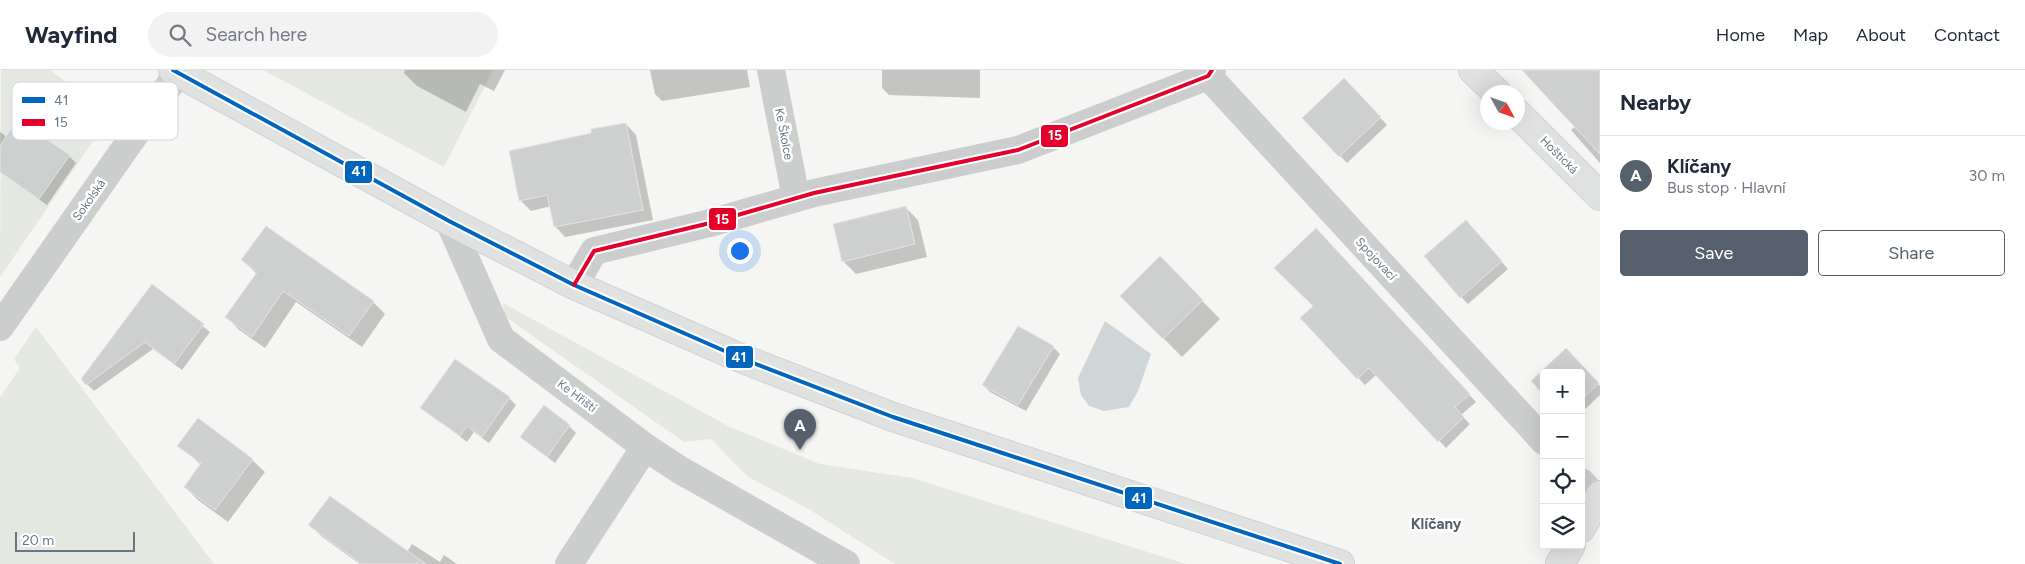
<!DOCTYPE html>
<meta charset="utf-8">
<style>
:root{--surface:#fff;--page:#f2f2f3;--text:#1f2937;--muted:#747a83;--line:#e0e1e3;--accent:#55606c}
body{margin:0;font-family:Figtree,sans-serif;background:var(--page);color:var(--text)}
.controls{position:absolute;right:15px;bottom:15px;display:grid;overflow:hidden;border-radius:5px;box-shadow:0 5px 20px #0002}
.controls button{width:45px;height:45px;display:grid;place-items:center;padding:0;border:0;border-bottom:1px solid var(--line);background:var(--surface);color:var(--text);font:25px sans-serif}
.compass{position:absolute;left:1480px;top:15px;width:45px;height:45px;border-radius:50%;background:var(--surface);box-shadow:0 5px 20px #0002;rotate:130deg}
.scale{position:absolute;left:15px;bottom:12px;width:120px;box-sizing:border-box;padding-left:5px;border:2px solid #647985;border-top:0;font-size:14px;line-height:18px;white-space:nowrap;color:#647985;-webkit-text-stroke:4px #fff;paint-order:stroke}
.you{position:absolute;left:739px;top:180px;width:18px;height:18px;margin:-12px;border:4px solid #fff;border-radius:50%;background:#1a73e8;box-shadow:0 0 0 8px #1a73e833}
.badge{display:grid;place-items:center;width:32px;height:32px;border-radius:50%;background:var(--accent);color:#fff;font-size:16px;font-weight:700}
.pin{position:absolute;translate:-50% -41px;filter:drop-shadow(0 1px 2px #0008)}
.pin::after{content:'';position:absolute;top:26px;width:18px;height:15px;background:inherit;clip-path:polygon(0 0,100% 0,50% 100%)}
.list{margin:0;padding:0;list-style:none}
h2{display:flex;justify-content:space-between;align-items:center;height:65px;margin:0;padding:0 20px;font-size:21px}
h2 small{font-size:16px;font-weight:400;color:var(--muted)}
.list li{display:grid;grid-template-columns:32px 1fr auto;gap:15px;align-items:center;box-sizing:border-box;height:80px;padding:0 20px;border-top:1px solid var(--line)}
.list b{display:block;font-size:19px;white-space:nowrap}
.list p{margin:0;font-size:16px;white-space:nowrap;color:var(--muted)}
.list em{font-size:16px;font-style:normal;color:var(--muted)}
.actions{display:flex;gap:10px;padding:15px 20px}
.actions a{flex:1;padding:11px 0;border:1px solid var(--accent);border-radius:5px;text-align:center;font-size:18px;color:var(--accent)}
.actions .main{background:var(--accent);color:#fff}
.icon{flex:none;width:28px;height:28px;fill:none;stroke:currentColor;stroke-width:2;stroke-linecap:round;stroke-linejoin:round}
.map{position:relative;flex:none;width:1600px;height:494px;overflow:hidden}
header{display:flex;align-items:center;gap:30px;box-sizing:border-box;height:70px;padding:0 25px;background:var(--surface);border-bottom:1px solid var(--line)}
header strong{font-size:24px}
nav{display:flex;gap:28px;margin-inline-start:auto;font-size:18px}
.search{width:350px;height:45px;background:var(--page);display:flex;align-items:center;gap:12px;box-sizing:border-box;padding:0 18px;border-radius:28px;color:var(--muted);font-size:19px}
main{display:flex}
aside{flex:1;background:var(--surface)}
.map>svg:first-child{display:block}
.green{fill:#e5e8e1}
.water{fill:#ced6d8}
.shadow{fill:#0003}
.building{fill:#ced0d0;stroke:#e4e4e3}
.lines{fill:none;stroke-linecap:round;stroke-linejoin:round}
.secondary-casing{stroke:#d1d3d3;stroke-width:30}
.street{stroke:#cccece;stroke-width:28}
.secondary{stroke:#e0e1e1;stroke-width:28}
.bus-1-casing{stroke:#fff;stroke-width:8}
.bus-2-casing{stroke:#fff;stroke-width:8}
.bus-1{stroke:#0065bd;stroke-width:4}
.bus-2{stroke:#e4002b;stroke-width:4}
.labels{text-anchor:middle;stroke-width:5;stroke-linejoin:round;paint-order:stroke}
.street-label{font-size:12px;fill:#647985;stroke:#fff}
.quarter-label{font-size:15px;font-weight:bold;fill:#52616a;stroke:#fff}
.key{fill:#fff;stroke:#d0d7da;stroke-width:1}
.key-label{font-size:14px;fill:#647985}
.line-badge{stroke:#fff;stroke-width:2}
.badge-label{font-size:14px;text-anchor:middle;font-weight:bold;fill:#fff}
</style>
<header>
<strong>Wayfind</strong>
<div class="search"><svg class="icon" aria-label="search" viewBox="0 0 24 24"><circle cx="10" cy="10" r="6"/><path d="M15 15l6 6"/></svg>Search here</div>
<nav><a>Home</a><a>Map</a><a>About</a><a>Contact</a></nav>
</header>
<main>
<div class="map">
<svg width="1600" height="494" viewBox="0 0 1600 494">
<rect width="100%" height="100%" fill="#f5f5f3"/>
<g class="green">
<path d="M 1,0 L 50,0 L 111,45 L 0,207 Z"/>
<path d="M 263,0 L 493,0 L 444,97 Z"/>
<path d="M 503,233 L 728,356 L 820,394 L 912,408 L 1186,494 L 895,494 L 807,438 L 748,407 L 711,369 L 684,372 L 504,246 Z"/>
<path d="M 36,257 L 214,494 L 0,494 L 0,327 L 20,298 L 14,289 Z"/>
</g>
<path class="water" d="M 1105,251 L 1151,284 L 1138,321 L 1129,337 L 1104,341 L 1089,336 L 1081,325 L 1078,308 Z"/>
<g class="shadow">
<path d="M 405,0 L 505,0 L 494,21 L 480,14 L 466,42 L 417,16 L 404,3 Z"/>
<path d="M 650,0 L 747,0 L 750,17 L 662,31 L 655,24 Z"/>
<path d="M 882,0 L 980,0 L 980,28 L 889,25 L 882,18 Z"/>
<path d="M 1524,0 L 1581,0 L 1600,20 L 1600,93 L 1571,60 L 1576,56 Z"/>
<path d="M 1344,10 L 1387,55 L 1347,93 L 1304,48 Z"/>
<path d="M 626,54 L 636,65 L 653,150 L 565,167 L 555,156 L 551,136 L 531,141 L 520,130 L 593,64 Z"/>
<path d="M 0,62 L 7,67 L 69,86 L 76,93 L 47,135 L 0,102 Z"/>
<path d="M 905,137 L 918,150 L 927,187 L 856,204 L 843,191 Z"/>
<path d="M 1473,159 L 1508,199 L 1468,234 L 1461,227 Z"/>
<path d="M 1323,167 L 1476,332 L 1461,345 L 1470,354 L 1446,378 L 1377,304 L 1365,315 L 1302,248 L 1314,236 Z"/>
<path d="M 1160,188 L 1220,249 L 1182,287 L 1122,226 Z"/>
<path d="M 242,190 L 373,232 L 385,244 L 362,277 L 296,232 L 265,278 L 238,259 L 226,246 L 257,204 Z"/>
<path d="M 152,216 L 210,262 L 182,300 L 153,279 L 94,321 L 82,309 Z"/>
<path d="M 1053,277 L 1060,284 L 1026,341 L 990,322 L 983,315 Z"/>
<path d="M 1566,280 L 1600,316 L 1600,325 L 1581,343 L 1581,303 L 1544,303 Z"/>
<path d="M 509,328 L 516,335 L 489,373 L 474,362 L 467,372 L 422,337 Z"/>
<path d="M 569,356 L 576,363 L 555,393 L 521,367 Z"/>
<path d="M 179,375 L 252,390 L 265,402 L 228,452 L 198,430 L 185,417 L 201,395 Z"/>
<path d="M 310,455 L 407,482 L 412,474 L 440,492 L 444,485 L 457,494 L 360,494 L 321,466 Z"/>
</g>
<g class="building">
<path d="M 1522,0 L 1600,0 L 1600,84 L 1542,22 Z"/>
<path d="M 1344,8 L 1381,47 L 1339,87 L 1302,48 Z"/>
<path d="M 17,49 L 70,85 L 39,129 L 0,102 L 0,76 Z"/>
<path d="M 626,53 L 643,140 L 554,157 L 547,125 L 519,131 L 509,81 L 591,63 L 591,59 Z"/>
<path d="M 906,136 L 915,174 L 842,192 L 833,154 Z"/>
<path d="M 1466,150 L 1502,191 L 1460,228 L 1424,186 Z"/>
<path d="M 266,156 L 374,231 L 349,266 L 283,221 L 252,267 L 225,247 L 257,202 L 241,190 Z"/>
<path d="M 1316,158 L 1470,324 L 1455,337 L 1464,347 L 1438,372 L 1369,298 L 1357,309 L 1300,248 L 1313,236 L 1274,198 Z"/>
<path d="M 1160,186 L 1203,230 L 1163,269 L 1120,226 Z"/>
<path d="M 152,214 L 204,254 L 174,294 L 145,272 L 86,315 L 81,309 Z"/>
<path d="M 1018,256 L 1054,276 L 1018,335 L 982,315 Z"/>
<path d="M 1566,278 L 1599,313 L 1581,330 L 1581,303 L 1544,303 L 1544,325 L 1531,311 Z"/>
<path d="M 455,289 L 510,327 L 482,367 L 467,356 L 460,366 L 420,338 Z"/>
<path d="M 544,335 L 570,355 L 547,387 L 520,367 Z"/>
<path d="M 198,348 L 253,389 L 215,440 L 184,417 L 201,393 L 177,376 Z"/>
<path d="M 330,426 L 426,494 L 362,494 L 308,455 Z"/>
</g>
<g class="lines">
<defs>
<g id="secondary">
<path d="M 173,0 L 449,151 L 574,215 L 743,289 L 893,347 L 1340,494"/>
<path d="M 1473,0 L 1496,22"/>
<path d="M 1518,44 L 1600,126"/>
<path d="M 1581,458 L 1600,425"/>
<path d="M 1560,494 L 1571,475"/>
</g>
</defs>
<use href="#secondary" class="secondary-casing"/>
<g class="street">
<path d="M 771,0 L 796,128"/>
<path d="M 1208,6 L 1544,371"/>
<path d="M 449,151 L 501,269 L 645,377 L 680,400 L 846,494"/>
<path d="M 574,215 L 594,181 L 710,153 L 814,123 L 1018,80 L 1208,6 L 1212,0"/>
<path d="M 0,257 L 180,0"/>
<path d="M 1581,412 L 1598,430"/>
<path d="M 569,494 L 645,377"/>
</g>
<use href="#secondary" class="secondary"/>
<defs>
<path id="bus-1" d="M 173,0 L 449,151 L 574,215 L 743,289 L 893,347 L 1340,494"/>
<path id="bus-2" d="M 574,215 L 594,181 L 710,153 L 814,123 L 1018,80 L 1208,6 L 1212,0"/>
</defs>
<use href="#bus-1" class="bus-1-casing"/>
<use href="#bus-2" class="bus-2-casing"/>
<use href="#bus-1" class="bus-1"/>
<use href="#bus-2" class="bus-2"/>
</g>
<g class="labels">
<g class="street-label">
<text transform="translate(784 64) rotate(79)" y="4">Ke Školce</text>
<text transform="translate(1559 85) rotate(45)" y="4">Hoštická</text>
<text transform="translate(89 130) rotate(-55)" y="4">Sokolská</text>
<text transform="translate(1376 189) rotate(47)" y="4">Spojovací</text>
<text transform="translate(577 326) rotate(37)" y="4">Ke Hřišti</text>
</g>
<g class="quarter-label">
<text x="1436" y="459">Klíčany</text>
</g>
</g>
<rect x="12" y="12" width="166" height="58" rx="8" class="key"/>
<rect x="22" y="27" width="23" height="6" fill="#0065bd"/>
<rect x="22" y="49" width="23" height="7" fill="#e4002b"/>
<g class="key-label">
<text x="54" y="35">41</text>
<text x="54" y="57">15</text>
</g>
<g class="line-badge">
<rect x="1040" y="54" width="29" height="24" rx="5" fill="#e4002b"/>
<rect x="344" y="90" width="29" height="24" rx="5" fill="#0065bd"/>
<rect x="708" y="137" width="29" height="24" rx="5" fill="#e4002b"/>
<rect x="725" y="275" width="29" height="24" rx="5" fill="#0065bd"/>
<rect x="1124" y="416" width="29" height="24" rx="5" fill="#0065bd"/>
</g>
<g class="badge-label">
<text x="1055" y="70">15</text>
<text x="359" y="106">41</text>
<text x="722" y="154">15</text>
<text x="739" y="292">41</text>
<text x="1139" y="433">41</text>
</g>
</svg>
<div class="controls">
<button>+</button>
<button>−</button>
<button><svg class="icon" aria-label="locate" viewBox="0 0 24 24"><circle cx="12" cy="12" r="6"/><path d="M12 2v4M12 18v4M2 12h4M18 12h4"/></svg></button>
<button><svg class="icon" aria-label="layers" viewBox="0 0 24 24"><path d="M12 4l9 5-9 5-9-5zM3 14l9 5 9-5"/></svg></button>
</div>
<svg class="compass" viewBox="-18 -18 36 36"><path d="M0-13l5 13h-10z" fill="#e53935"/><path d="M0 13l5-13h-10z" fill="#747a83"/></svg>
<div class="scale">20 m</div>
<div class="you"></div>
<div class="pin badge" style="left:800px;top:380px">A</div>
</div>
<aside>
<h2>Nearby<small></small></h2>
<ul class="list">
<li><span class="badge">A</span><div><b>Klíčany</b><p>Bus stop · Hlavní</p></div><em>30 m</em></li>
</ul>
<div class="actions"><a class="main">Save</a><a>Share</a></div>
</aside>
</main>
